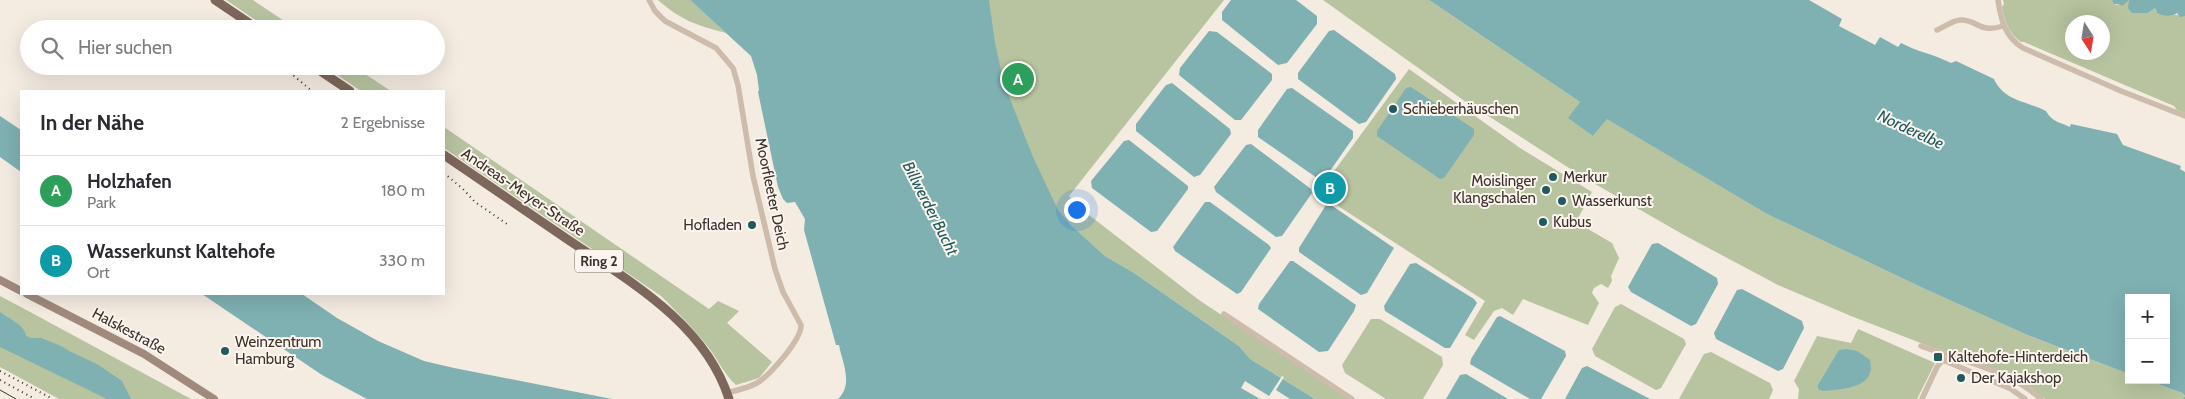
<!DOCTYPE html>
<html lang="de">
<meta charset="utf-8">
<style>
:root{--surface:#fff;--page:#f2f2f3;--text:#2b2b33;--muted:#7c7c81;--line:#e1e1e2;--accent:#b45309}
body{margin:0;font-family:Cabin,sans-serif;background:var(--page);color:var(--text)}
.controls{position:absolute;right:15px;bottom:15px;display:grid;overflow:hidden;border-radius:0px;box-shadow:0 5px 20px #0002}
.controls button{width:45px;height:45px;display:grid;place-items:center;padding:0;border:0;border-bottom:1px solid var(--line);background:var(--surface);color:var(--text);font:25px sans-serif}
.compass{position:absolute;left:2065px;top:15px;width:45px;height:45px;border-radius:50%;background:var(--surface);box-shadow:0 5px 20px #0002;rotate:168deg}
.you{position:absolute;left:1076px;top:209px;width:18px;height:18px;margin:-12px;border:4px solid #fff;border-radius:50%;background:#1a73e8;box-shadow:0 0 0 8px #1a73e833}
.badge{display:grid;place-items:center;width:32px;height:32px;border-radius:50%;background:var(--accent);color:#fff;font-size:16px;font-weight:700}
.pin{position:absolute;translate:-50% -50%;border:2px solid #fff;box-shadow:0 1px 5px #0006}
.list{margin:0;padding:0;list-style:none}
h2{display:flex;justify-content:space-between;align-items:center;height:65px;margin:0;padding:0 20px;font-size:21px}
h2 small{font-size:16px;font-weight:400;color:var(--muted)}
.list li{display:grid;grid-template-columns:32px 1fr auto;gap:15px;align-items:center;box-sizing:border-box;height:70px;padding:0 20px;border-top:1px solid var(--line)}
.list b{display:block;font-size:19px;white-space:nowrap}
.list p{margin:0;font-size:16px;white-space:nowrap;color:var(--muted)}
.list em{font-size:16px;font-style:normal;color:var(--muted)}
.icon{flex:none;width:28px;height:28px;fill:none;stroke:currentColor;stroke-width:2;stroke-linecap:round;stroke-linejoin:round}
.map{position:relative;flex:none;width:2185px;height:399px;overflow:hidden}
.search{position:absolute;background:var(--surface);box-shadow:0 5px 20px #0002;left:20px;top:20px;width:425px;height:55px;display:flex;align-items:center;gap:12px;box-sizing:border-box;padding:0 18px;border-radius:28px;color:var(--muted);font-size:19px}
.panel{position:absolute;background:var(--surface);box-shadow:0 5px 20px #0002;left:20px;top:90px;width:425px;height:205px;border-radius:0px}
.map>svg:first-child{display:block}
.green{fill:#b8c4a0;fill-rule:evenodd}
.water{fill:#7fb0b2}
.pier{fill:#f4ebe1}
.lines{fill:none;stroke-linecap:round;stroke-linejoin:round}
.street{stroke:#cdbbac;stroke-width:5.5}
.secondary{stroke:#a18a7d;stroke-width:8}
.primary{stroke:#7d675c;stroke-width:9}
.tram{stroke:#3b302b;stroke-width:1}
.rail{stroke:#3b302b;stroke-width:2;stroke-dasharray:1 4;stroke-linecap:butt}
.poi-dot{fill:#1f5a5e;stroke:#fbf5ee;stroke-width:2}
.labels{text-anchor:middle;stroke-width:4;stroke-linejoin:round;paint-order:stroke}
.shield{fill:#fbf5ee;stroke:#756b66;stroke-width:1}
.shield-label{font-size:14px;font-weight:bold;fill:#3b302b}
.poi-label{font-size:15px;fill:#3b302b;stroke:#fbf5ee;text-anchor:start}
.street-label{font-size:15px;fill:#3b302b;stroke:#fbf5ee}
.water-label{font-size:16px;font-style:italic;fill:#1f5a5e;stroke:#fbf5ee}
</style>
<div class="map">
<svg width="2185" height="399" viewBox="0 0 2185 399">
<rect width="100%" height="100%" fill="#f4ebe1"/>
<g class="green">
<path d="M 226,0 L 253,0 L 296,29 L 269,29 Z"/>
<path d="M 658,0 L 690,0 L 726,33 C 696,25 682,21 658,0 Z"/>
<path d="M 841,0 L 1224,0 L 1069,196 L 1076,205 L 1199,300 L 1348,399 L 1315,399 L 1250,359 L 1239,346 L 1134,273 L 1105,256 L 1072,226 Z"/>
<path d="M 1323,0 L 1429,0 L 1580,102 L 1593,136 L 1607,118 L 1767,214 L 1925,289 L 2025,334 L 2129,374 L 2129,380 L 2147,380 L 2182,393 L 2185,397 L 2183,399 L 2045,399 L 2029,386 L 2012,377 L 1966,358 L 1931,347 L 1851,316 L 1778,285 L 1684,235 L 1583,177 L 1476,108 L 1514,119 L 1514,116 L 1466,102 Z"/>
<path d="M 2003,0 L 2112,0 L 2116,5 L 2129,0 L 2137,13 L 2148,13 L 2155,8 L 2156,12 L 2185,16 L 2185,113 L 2177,110 L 2174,106 L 2024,42 L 2021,42 C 2008,33 2005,21 2002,7 L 2004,4 ZM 2072,22 L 2102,22 L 2102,52 L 2072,52 Z"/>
<path d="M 324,66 L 353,66 L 391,91 L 361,91 Z"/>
<path d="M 1409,69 L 1520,148 L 1592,192 L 1576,222 L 1612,243 L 1619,258 L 1611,276 L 1612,281 L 1608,288 L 1601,284 L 1594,288 L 1592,293 L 1599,303 L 1588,325 L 1523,299 L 1513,315 L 1502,308 L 1494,311 L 1474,340 L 1465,335 L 1485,301 L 1318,193 Z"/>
<path d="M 444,127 L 709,309 L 718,301 L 739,311 L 727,323 L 772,362 L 759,378 L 736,385 C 724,374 718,360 709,348 C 694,329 678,313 661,296 L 444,148 Z"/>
<path d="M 0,296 L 19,306 L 191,399 L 59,399 L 0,367 Z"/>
<path d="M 1621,304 L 1684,339 L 1686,344 L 1661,388 L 1656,390 L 1595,356 L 1592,349 L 1615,307 Z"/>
<path d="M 1371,319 L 1380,319 L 1442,357 L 1443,365 L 1423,399 L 1386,399 L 1345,373 L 1342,365 Z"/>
<path d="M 1858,329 L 1935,363 L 1917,399 L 1798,399 L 1799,389 L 1794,381 L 1817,336 L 1851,343 Z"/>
<path d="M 1711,352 L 1770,383 L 1773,390 L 1769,399 L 1679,399 L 1704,354 Z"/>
</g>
<g class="water">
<path d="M 690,0 L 989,0 L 995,43 L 1004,84 L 1033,157 L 1058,210 L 1072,226 L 1105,256 L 1134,273 L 1239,346 L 1250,359 L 1315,399 L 838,399 C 854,384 842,362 839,345 L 836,345 L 804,230 L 805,219 L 795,202 L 787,203 L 783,199 L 778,187 L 758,92 L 759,90 L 757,75 L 751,56 Z"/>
<path d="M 1231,0 L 1296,0 L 1317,16 L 1317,24 L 1287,63 L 1278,65 L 1222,20 L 1222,12 Z"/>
<path d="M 1429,0 L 1809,0 L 1842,19 L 1839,26 L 1875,45 L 1880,37 L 1898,47 L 1901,43 C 1918,52 1933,54 1951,63 L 1956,61 L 1994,79 C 2004,101 2026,101 2046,111 C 2051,121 2059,122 2070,127 L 2071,124 L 2117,134 L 2123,145 L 2181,166 L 2180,169 L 2185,172 L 2185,399 L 2183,399 L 2185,396 L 2182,393 L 2147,380 L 2166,380 L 2166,298 L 2129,298 L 2129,374 L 2025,334 L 1925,289 L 1767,214 L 1607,119 L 1593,136 L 1568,118 L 1580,102 Z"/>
<path d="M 2112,0 L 2185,0 L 2185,16 L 2180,17 L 2177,13 C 2171,17 2163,16 2157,13 L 2155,8 L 2148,13 L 2132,13 L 2128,8 L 2129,0 L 2122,6 L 2119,4 L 2114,4 Z"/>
<path d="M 1334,30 L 1395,74 L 1396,79 L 1366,122 L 1359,124 L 1298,79 L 1298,73 L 1329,31 Z"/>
<path d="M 1209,31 L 1217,32 L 1272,74 L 1272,80 L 1241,120 L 1235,120 L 1179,75 L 1180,68 Z"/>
<path d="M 1172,83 L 1230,129 L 1231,134 L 1200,175 L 1194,177 L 1136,131 L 1136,124 L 1166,85 Z"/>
<path d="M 1411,87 L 1474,129 L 1474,135 L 1444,178 L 1440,179 L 1377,136 L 1377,131 L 1406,88 Z"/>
<path d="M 1292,88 L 1353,131 L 1353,138 L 1325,178 L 1317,178 L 1258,137 L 1258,130 L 1287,89 Z"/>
<path d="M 0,116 L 21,130 L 21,172 L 0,157 Z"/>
<path d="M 1129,140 L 1188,186 L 1188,189 L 1157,231 L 1151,232 L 1092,188 L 1091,181 L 1124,141 Z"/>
<path d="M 1251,144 L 1311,189 L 1312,193 L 1282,236 L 1276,237 L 1216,192 L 1214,187 L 1246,145 Z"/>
<path d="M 1205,202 L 1210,202 L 1269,245 L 1271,248 L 1241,292 L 1237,294 L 1175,251 L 1173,247 Z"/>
<path d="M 1326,205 L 1331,205 L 1394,248 L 1367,293 L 1361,295 L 1299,252 L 1299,248 Z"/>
<path d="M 1658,243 L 1717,278 L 1718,284 L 1696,324 L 1691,326 L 1631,292 L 1628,287 L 1652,244 Z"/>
<path d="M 1290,261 L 1293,261 L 1356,305 L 1354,311 L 1328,351 L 1319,352 L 1258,309 L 1259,304 Z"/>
<path d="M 1416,263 L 1474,299 L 1477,303 L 1450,348 L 1445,348 L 1385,311 L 1384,306 L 1410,264 Z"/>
<path d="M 1742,289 L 1802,321 L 1804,328 L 1783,369 L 1778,371 L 1716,339 L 1714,333 L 1737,290 Z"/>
<path d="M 202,294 L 302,294 L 337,318 L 378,341 L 424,361 L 454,368 L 612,399 L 367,399 L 322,375 Z"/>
<path d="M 0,312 C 9,319 24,324 26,336 L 31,338 L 41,338 L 61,346 L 71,352 L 97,364 L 122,381 L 131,399 L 107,399 L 0,347 Z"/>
<path d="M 1500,316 L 1565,351 L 1566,356 L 1541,399 L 1530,399 L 1470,364 L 1471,359 L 1497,317 Z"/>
<path d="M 1847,349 L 1857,351 L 1870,360 C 1877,388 1844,389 1823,391 L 1818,389 L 1818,385 L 1839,350 Z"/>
<path d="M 1587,366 L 1650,399 L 1565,399 L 1582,368 Z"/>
<path d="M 1466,374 L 1508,399 L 1446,399 L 1460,375 Z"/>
</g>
<path class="pier" d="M 1282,376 L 1284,377 L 1276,390 L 1290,399 L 1260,399 L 1241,388 L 1245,381 L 1269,396 Z"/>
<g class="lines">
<g class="street">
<path d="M 649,0 L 655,11 L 665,21 L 716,48 L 733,68 L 738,85 L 753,176 L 775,269 L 783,292 L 801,325 C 802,339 770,375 757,383 C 748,388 737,390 727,393"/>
<path d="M 1998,0 C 2001,20 2005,37 2023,48 L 2121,91 L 2185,116"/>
<path d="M 1937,30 C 1945,27 1951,21 1960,20 C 1978,19 1978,34 2003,26"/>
<path d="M 1224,314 L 1352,399"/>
<path d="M 1921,346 C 1961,361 2009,370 2041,399"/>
<path d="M 1943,360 L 2011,389 L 2025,399"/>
<path d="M 1922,399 L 1937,367 L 1945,357"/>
</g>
<g class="secondary">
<path d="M 0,280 L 21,291"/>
<path d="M 27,294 L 144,354 L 214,399"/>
</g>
<g class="primary">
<path d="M 215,0 L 258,29"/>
<path d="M 313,66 L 350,91"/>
<path d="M 444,155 C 485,183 526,211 567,239 C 629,281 705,323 729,399"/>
</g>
<path class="tram" d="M 0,390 L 16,399"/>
<g class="rail">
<path d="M 282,66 L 312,91"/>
<path d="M 444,173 L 463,189 L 475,202 L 507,224"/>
<path d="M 0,371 L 53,399"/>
<path d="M 0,380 L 35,399"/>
</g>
</g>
<g class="poi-dot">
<circle cx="1393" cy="109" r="5"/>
<circle cx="1553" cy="177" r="5"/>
<circle cx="1546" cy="190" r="5"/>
<circle cx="1562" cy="201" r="5"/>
<circle cx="1543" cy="222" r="5"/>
<circle cx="752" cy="225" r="5"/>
<circle cx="225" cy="351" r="5"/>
<rect x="1933" y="352" width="10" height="10" rx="2.5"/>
<circle cx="1961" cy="378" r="5"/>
</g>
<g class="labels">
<rect class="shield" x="575" y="249.5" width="48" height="23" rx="4"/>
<g class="shield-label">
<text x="599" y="266">Ring 2</text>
</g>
<g class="poi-label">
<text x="1403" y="114">Schieberhäuschen</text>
<text x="1563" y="182">Merkur</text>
<text x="1536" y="186" text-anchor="end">Moislinger<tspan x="1536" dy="17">Klangschalen</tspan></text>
<text x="1572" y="206">Wasserkunst</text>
<text x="1553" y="227">Kubus</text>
<text x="742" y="230" text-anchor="end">Hofladen</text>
<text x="235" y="347">Weinzentrum<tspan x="235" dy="17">Hamburg</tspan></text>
<text x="1948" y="362">Kaltehofe-Hinterdeich</text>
<text x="1971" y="383">Der Kajakshop</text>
</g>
<g class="street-label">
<text transform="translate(523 192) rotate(34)" y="5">Andreas-Meyer-Straße</text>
<text transform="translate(772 194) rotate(78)" y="5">Moorfleeter Deich</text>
<text transform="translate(129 331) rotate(28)" y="5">Halskestraße</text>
</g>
<g class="water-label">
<text transform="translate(1911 129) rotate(25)" y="6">Norderelbe</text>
<text transform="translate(931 208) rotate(63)" y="6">Billwerder Bucht</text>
</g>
</g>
</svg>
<div class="controls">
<button>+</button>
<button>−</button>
</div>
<svg class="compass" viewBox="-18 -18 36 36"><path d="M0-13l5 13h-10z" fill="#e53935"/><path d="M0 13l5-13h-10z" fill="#7c7c81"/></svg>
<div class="you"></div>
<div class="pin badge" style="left:1018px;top:79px;background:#2e9e5b">A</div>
<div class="pin badge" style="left:1330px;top:188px;background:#0f9aa8">B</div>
<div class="search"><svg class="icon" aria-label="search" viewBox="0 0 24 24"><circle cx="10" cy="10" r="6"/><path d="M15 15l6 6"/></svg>Hier suchen</div>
<section class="panel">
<h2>In der Nähe<small>2 Ergebnisse</small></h2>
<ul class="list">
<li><span class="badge" style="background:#2e9e5b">A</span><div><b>Holzhafen</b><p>Park</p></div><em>180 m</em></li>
<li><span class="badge" style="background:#0f9aa8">B</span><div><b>Wasserkunst Kaltehofe</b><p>Ort</p></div><em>330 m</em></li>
</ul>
</section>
</div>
